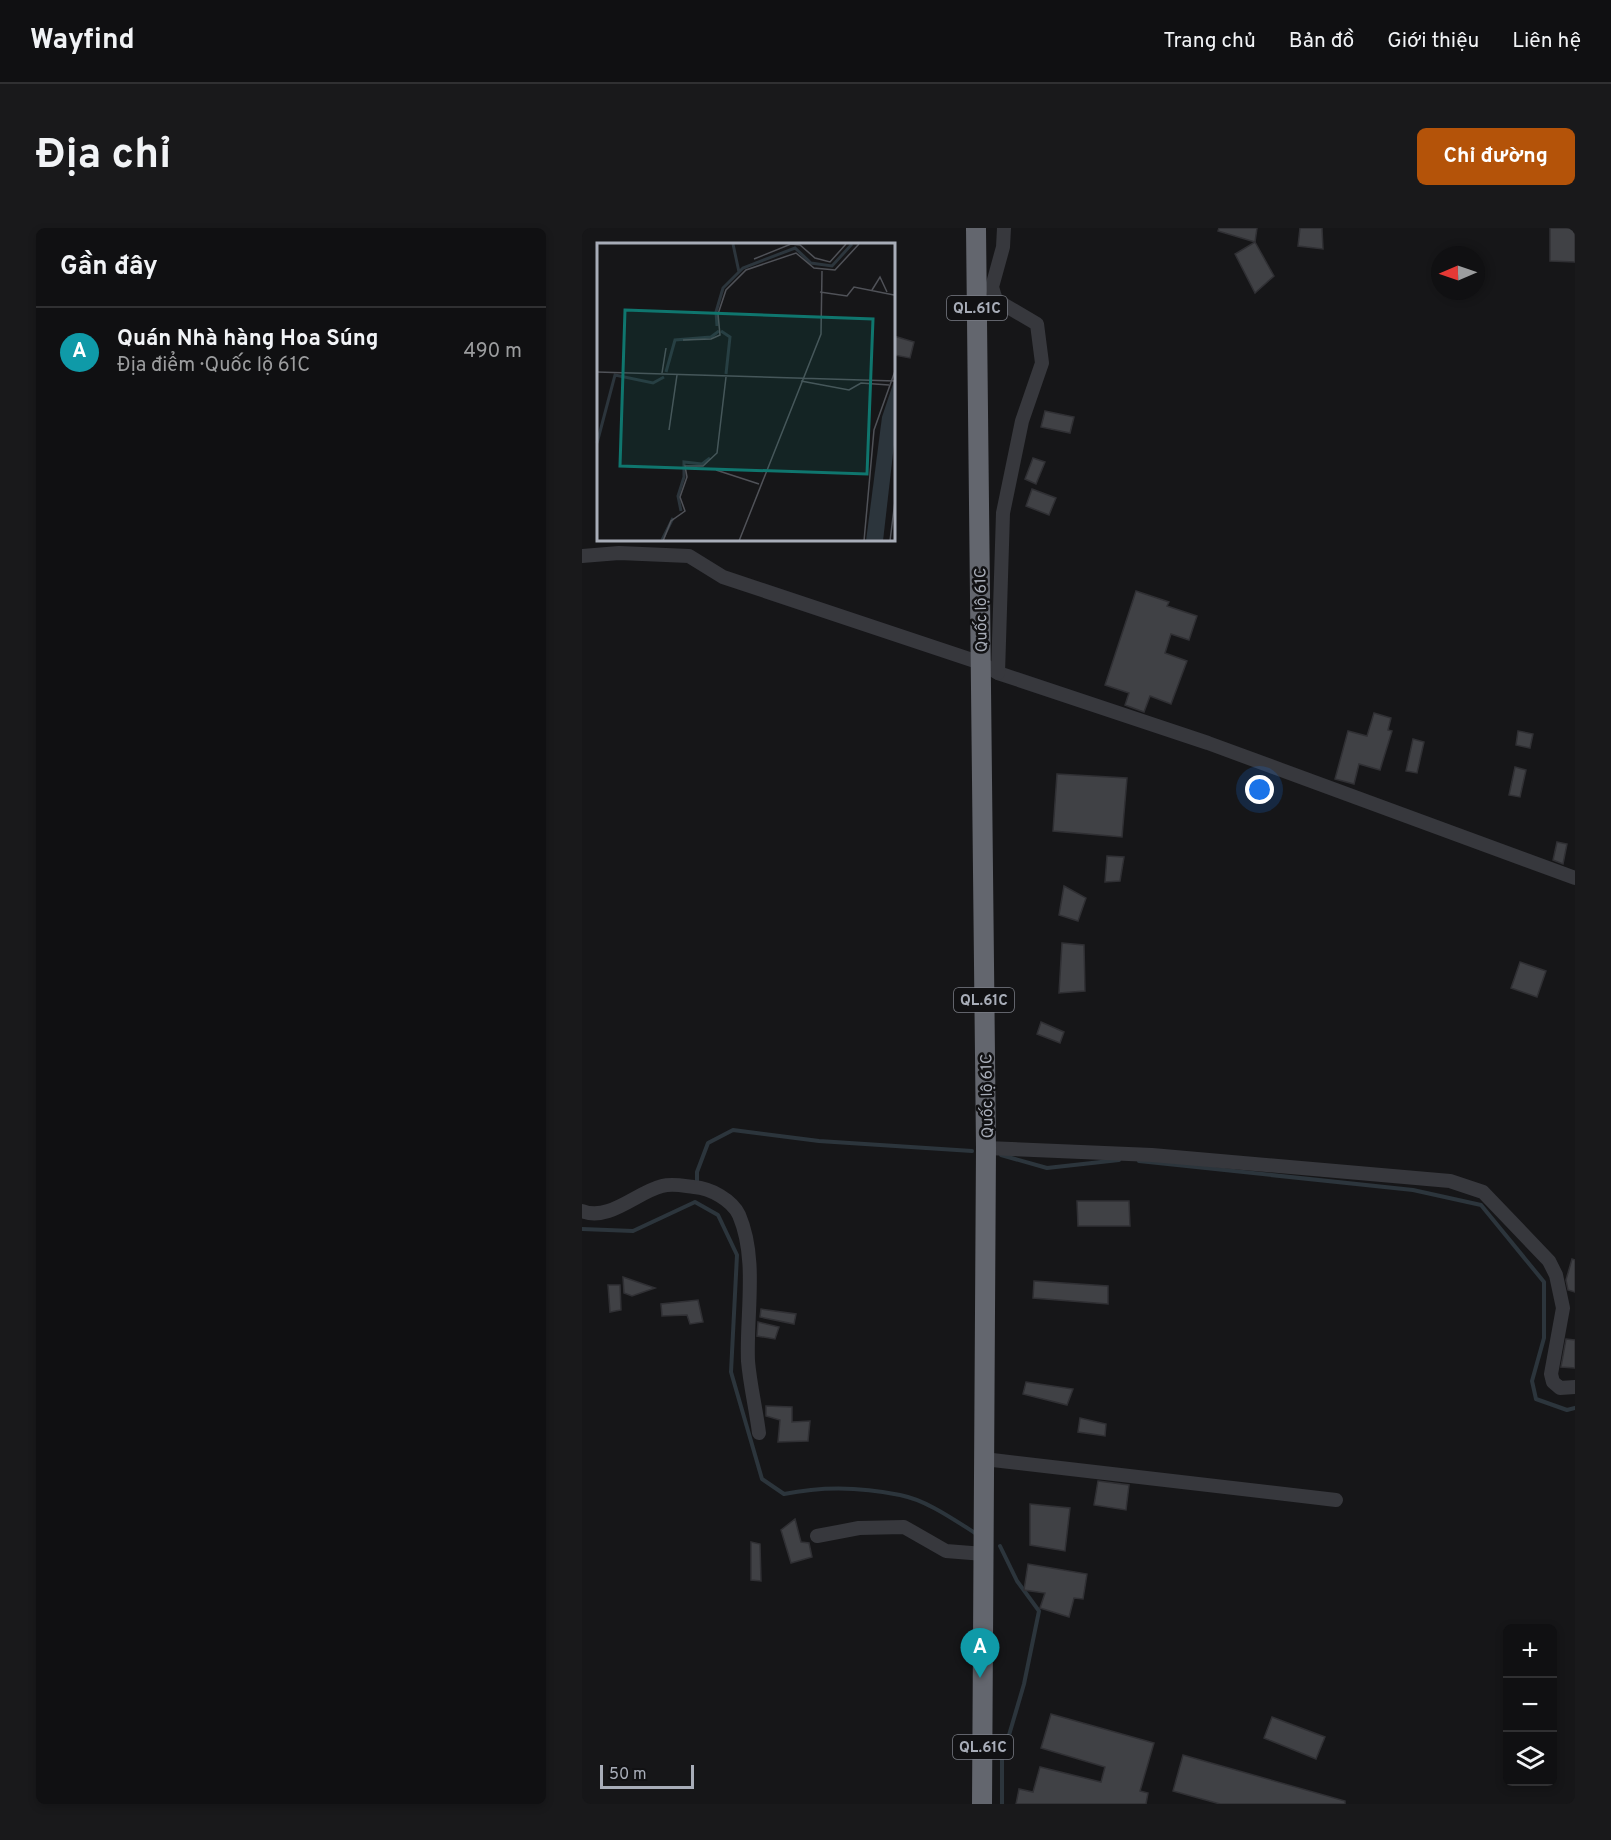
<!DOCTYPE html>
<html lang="vi">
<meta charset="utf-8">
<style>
:root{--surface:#101012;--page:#19191b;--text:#f1f3f6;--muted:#9c9d9f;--line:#303032;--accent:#b45309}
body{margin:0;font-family:Overpass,sans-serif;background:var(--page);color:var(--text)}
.controls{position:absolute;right:18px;bottom:18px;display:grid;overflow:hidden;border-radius:9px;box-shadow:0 3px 9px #0003}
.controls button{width:54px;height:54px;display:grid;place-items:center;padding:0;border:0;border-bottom:2px solid var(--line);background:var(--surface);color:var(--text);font:30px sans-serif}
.compass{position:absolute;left:849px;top:18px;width:54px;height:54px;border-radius:50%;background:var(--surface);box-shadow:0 3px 9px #0003;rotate:268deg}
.scale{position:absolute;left:18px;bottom:15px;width:94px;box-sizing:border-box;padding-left:6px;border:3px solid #a8adb8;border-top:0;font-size:16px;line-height:21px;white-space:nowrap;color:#a8adb8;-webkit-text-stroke:4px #111113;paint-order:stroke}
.you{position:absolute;left:678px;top:562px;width:21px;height:21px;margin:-15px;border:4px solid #fff;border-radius:50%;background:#1a73e8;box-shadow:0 0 0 9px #1a73e833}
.badge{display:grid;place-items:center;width:39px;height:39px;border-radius:50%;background:var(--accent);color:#fff;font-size:20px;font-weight:700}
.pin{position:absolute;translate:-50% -50px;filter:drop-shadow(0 2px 3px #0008)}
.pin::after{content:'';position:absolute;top:32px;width:21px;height:18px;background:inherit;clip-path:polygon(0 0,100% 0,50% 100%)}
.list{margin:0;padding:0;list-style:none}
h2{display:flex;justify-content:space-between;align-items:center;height:78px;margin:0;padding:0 24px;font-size:26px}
h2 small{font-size:20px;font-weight:400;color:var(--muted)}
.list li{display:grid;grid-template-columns:39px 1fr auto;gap:18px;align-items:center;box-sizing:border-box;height:90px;padding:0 24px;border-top:2px solid var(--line)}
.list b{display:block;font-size:22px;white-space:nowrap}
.list p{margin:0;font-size:20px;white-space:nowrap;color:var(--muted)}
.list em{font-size:20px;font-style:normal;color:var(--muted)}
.icon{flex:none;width:33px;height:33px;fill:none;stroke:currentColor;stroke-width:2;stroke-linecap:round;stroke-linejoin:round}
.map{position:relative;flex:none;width:993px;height:1576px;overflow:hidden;border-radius:9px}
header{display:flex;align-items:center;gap:36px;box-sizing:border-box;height:84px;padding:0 30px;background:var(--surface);border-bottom:2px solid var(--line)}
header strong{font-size:28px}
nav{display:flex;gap:33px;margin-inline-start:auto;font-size:21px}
.intro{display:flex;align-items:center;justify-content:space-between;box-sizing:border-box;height:144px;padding:0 36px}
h1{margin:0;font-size:42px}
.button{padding:15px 27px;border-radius:9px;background:var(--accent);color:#fff;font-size:21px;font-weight:700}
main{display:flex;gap:36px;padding:0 36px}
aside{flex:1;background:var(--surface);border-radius:9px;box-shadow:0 3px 9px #0003}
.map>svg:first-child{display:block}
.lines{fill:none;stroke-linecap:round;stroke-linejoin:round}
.stream{stroke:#2c353c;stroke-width:4}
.building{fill:#404145;stroke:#303034;stroke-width:1.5}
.minor{stroke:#37383d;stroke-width:14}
.highway{stroke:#63666e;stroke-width:20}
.labels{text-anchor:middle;stroke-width:5;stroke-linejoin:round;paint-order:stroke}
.shield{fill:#111113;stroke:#7b7e86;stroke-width:1.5}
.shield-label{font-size:15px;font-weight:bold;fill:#a8adb8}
.street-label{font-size:16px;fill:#a8adb8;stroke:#111113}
.inset-river{fill:none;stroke:#2c353c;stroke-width:3}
.inset-road{fill:none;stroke:#505258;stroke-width:1.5}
.view{fill:#0f766e;fill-opacity:0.15;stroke:#0f766e;stroke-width:3}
.inset-edge{fill:none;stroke:#a8adb8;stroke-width:3}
</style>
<header>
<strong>Wayfind</strong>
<nav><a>Trang chủ</a><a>Bản đồ</a><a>Giới thiệu</a><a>Liên hệ</a></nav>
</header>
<div class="intro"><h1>Địa chỉ</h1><a class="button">Chỉ đường</a></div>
<main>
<aside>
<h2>Gần đây<small></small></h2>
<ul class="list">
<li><span class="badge" style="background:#0f9aa8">A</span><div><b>Quán Nhà hàng Hoa Súng</b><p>Địa điểm · Quốc lộ 61C</p></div><em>490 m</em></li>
</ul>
</aside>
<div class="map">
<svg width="993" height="1576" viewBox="0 0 993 1576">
<rect width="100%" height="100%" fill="#161618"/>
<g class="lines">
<g class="stream">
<path d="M 419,927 L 465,940 L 537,932"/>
<path d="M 557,933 L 831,962 L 899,977 L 962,1054 L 962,1110 L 950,1153 L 954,1171 L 985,1182 L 993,1180"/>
<path d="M 115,955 L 115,944 L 126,915 L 151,902 L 237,913 L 390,923"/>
<path d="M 0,1001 L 51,1003 L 113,974 L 136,987 L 155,1027 L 149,1144 L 180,1251 L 202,1266 C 240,1258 280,1259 318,1267 C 344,1272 371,1291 393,1305"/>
<path d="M 418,1318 L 435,1353 L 457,1383 L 442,1456 L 420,1531 L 420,1576"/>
</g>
</g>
<g class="building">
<path d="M 637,0 L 675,0 L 673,14 L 636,3 Z"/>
<path d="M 718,0 L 740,0 L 741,21 L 716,18 Z"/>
<path d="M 968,0 L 993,0 L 993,34 L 968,33 Z"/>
<path d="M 673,14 L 692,48 L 673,65 L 653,26 Z"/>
<path d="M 312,108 L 332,114 L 328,130 L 312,127 Z"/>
<path d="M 463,183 L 492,189 L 488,205 L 459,199 Z"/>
<path d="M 451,230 L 463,234 L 454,256 L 443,251 Z"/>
<path d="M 450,261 L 474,270 L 467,287 L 444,278 Z"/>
<path d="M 554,363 L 587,374 L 585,378 L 615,388 L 607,412 L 589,406 L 583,425 L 605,433 L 589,476 L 568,468 L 562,484 L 543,477 L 547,465 L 523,457 Z"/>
<path d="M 792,485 L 809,490 L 806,502 L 810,503 L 798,542 L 777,536 L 772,556 L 753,551 L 766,503 L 785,508 Z"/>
<path d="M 936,503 L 951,506 L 948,520 L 934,517 Z"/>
<path d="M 831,511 L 842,514 L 835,545 L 824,543 Z"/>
<path d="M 933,539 L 944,542 L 938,569 L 927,567 Z"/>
<path d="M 475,546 L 545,550 L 540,609 L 471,603 Z"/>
<path d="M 975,614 L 985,616 L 981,636 L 971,632 Z"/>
<path d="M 525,628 L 542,629 L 538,653 L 523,654 Z"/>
<path d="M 482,658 L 504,670 L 496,693 L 477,687 Z"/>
<path d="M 480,715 L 502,717 L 503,763 L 477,765 Z"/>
<path d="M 938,734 L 964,743 L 955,769 L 929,760 Z"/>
<path d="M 459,794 L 482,804 L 478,815 L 455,806 Z"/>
<path d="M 495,973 L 547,973 L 548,998 L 496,998 Z"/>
<path d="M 990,1031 L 993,1032 L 993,1064 L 986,1062 L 984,1052 Z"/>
<path d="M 41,1049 L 73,1060 L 50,1068 L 42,1065 Z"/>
<path d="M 452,1053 L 526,1058 L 526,1076 L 451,1070 Z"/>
<path d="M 26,1057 L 38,1057 L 39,1082 L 28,1084 Z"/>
<path d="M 116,1072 L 121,1094 L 108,1096 L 105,1087 L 80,1088 L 79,1076 Z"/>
<path d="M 179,1081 L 214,1086 L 212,1096 L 178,1089 Z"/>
<path d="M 176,1094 L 197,1099 L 193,1111 L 175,1108 Z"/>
<path d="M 984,1111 L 993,1112 L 993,1140 L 979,1139 Z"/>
<path d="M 444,1154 L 491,1161 L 485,1177 L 441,1166 Z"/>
<path d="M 184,1178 L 210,1179 L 210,1194 L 228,1193 L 226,1213 L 196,1214 L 198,1192 L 184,1188 Z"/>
<path d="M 498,1190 L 524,1196 L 523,1208 L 496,1204 Z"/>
<path d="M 516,1253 L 547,1257 L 544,1282 L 512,1277 Z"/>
<path d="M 448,1276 L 488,1280 L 483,1323 L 448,1317 Z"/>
<path d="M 213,1291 L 219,1314 L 227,1315 L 230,1329 L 209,1335 L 199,1302 Z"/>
<path d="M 169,1314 L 178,1316 L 179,1353 L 169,1352 Z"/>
<path d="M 446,1336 L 505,1346 L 501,1371 L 492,1370 L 487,1389 L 458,1380 L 463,1365 L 442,1362 Z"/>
<path d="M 469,1486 L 572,1515 L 558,1563 L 566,1565 L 564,1576 L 434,1576 L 437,1561 L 451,1564 L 458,1539 L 519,1554 L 523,1539 L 459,1520 Z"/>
<path d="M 690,1489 L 743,1509 L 734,1531 L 682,1510 Z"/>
<path d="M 601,1527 L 763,1573 L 763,1576 L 638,1576 L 591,1563 Z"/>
</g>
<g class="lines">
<g class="minor">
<path d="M 0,328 L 37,325 L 107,328 L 141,349 L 399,435 L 416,445 L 626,515 L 993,650"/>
<path d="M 416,445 L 421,285 L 440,193 L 460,135 L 455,96 L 414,72 L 410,59 L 421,19 L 422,0"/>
<path d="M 404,920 L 570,927 L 868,953 L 901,964 L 967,1033 L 974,1047 L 981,1080 L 969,1146 L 971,1154 L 978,1160 L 993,1159"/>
<path d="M 0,983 C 27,994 55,964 80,958 C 91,955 102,958 112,959 C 128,960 150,972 157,987 C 176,1031 164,1087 166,1133 C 168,1157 174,1181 177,1205"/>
<path d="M 402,1231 L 754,1272"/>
<path d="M 235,1308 L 277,1300 L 322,1299 L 364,1323 L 402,1326"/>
</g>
<path class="highway" d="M 394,0 L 404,920 L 400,1576"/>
</g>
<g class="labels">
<g class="shield">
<rect x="365" y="68" width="60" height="24" rx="4.5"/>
<rect x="372" y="760" width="60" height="24" rx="4.5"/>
<rect x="371" y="1507" width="60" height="24" rx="4.5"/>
</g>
<g class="shield-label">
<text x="395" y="85">QL.61C</text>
<text x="402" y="777">QL.61C</text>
<text x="401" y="1524">QL.61C</text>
</g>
<g class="street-label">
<text transform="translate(398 382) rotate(-91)" y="6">Quốc lộ 61C</text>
<text transform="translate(404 868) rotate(-91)" y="6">Quốc lộ 61C</text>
</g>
</g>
<g transform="translate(15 15)">
<rect width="298" height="298" fill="#161618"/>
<path d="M 298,135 L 298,193 L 286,298 L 269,298 L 285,174 Z" fill="#2c353c"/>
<path class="inset-river" d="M 136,1 L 142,29M 120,83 L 119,69 L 126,45 L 146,25 L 198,5 L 214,20 L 235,23 L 255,1M 124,88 L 133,94 L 129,131M 69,129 L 78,97 L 114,94 L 122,88M 0,200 L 18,132 L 56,140 L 67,134M 84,268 L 81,253 L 87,234 L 87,219 L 105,221 L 113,215M 65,297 L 76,275"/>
<path class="inset-road" d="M 157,16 L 194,1 L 203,2 L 218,15 L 233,19 L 249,1M 275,47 L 283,34 L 290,49M 223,49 L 250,53 L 257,44 L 297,52M 86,97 L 114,96 L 123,92 L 121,71 L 129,47 L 149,27 L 199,10 L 217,25 L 238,27 L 262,1M 0,129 L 298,138M 65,130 L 69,105M 204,138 L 252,147 L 264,140 L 292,142M 72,187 L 80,132M 119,227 L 162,241M 66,298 L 74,278 L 88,268 L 83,254 L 90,234 L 88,223 L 106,223 L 120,210 L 129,134M 142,298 L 224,91 L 225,28M 267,298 L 277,187 L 298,128M 293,298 L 298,258"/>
<path class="view" d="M 28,67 L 276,76 L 270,231 L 23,223 Z"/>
<rect width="298" height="298" class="inset-edge"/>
</g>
</svg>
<div class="controls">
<button>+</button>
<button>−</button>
<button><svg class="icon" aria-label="layers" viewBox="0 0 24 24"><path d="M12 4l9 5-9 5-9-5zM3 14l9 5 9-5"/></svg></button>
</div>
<svg class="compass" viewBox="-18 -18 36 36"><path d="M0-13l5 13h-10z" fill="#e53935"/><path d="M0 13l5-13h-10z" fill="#9c9d9f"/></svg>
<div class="scale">50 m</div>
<div class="you"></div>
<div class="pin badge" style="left:398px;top:1450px;background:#0f9aa8">A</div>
</div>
</main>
